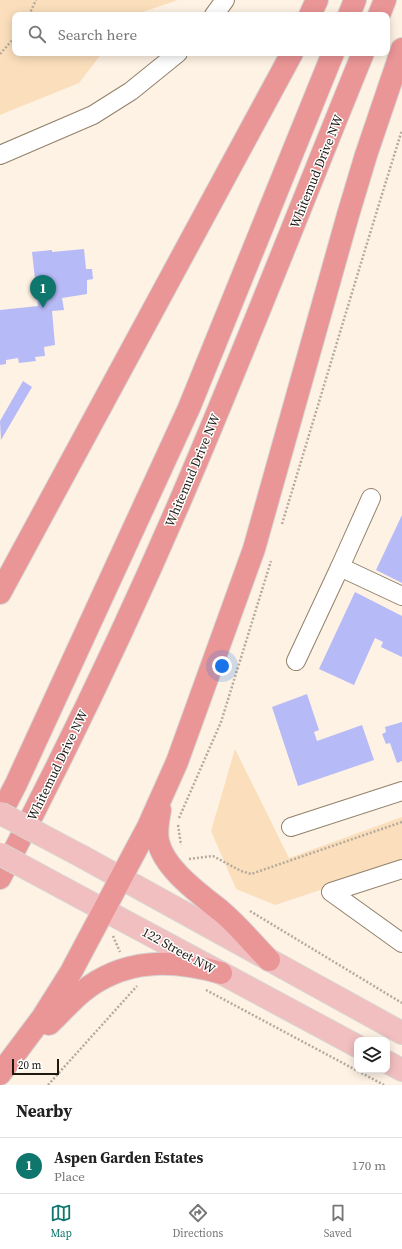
<!DOCTYPE html>
<style>
:root{--surface:#fff;--page:#f6f6f6;--text:#222;--muted:#767676;--line:#e0e0e0;--accent:#0f766e}
body{margin:0;font-family:"Source Serif 4",serif;background:var(--page);color:var(--text)}
.controls{position:absolute;right:12px;bottom:12px;display:grid;overflow:hidden;border-radius:8px;box-shadow:0 2px 10px #0003}
.controls button{width:36px;height:36px;display:grid;place-items:center;padding:0;border:0;border-bottom:1px solid var(--line);background:var(--surface);color:var(--text);font:20px sans-serif}
.scale{position:absolute;left:12px;bottom:10px;width:47px;box-sizing:border-box;padding-left:4px;border:2px solid #1f1910;border-top:0;font-size:11px;line-height:14px;white-space:nowrap;color:#1f1910;-webkit-text-stroke:3px #fff;paint-order:stroke}
.you{position:absolute;left:222px;top:666px;width:14px;height:14px;margin:-10px;border:3px solid #fff;border-radius:50%;background:#1a73e8;box-shadow:0 0 0 6px #1a73e833}
.badge{display:grid;place-items:center;width:26px;height:26px;border-radius:50%;background:var(--accent);color:#fff;font-size:13px;font-weight:700}
.pin{position:absolute;translate:-50% -33px;filter:drop-shadow(0 1px 2px #0008)}
.pin::after{content:'';position:absolute;top:21px;width:14px;height:12px;background:inherit;clip-path:polygon(0 0,100% 0,50% 100%)}
.list{margin:0;padding:0;list-style:none}
h2{display:flex;justify-content:space-between;align-items:center;height:52px;margin:0;padding:0 16px;font-size:17px}
h2 small{font-size:13px;font-weight:400;color:var(--muted)}
.list li{display:grid;grid-template-columns:26px 1fr auto;gap:12px;align-items:center;box-sizing:border-box;height:56px;padding:0 16px;border-top:1px solid var(--line)}
.list b{display:block;font-size:15px;white-space:nowrap}
.list p{margin:0;font-size:13px;white-space:nowrap;color:var(--muted)}
.list em{font-size:13px;font-style:normal;color:var(--muted)}
.icon{flex:none;width:22px;height:22px;fill:none;stroke:currentColor;stroke-width:2;stroke-linecap:round;stroke-linejoin:round}
.map{position:relative;flex:none;width:402px;height:1085px;overflow:hidden}
.search{position:absolute;background:var(--surface);box-shadow:0 2px 10px #0003;left:12px;right:12px;top:12px;height:44px;display:flex;align-items:center;gap:10px;box-sizing:border-box;padding:0 14px;border-radius:8px;color:var(--muted);font-size:15px}
.sheet{height:108px;background:var(--surface)}
nav{display:flex;justify-content:space-around;align-items:center;box-sizing:border-box;height:56px;border-top:1px solid var(--line);background:var(--surface);font-size:11px;color:var(--muted)}
nav a{display:grid;justify-items:center;gap:2px}
nav .on{color:var(--accent)}
.map>svg:first-child{display:block}
.green{fill:#fbdfbc}
.building{fill:#b6baf7}
.lines{fill:none;stroke-linecap:round;stroke-linejoin:round}
.minor-casing{stroke:#92816b;stroke-width:20}
.major-casing{stroke:#d7d6d4;stroke-width:24}
.highway-casing{stroke:#d7d6d4;stroke-width:24}
.path{stroke:#b4aa9e;stroke-width:2.5;stroke-dasharray:2 2;stroke-linecap:butt}
.minor{stroke:#fff;stroke-width:18}
.major{stroke:#f2bfc0;stroke-width:22}
.highway{stroke:#ea9596;stroke-width:22}
.major-bridge-casing{stroke:#d7d6d4;stroke-width:24;stroke-linecap:butt}
.major-bridge{stroke:#f2bfc0;stroke-width:22}
.labels{text-anchor:middle;stroke-width:3;stroke-linejoin:round;paint-order:stroke}
.street-label{font-size:13px;fill:#1f1910;stroke:#fff}
</style>
<div class="map">
<svg width="402" height="1085" viewBox="0 0 402 1085">
<rect width="100%" height="100%" fill="#fef2e4"/>
<g class="green">
<path d="M 0,0 L 178,0 L 134,15 L 15,15 L 15,53 L 102,53 L 79,83 L 0,115 Z"/>
<path d="M 235,749 L 289,858 L 402,817 L 402,863 L 275,905 L 236,889 L 211,831 Z"/>
</g>
<g class="building">
<path d="M 84,249 L 86,269 L 92,269 L 93,279 L 87,280 L 87,294 L 62,298 L 64,310 L 52,311 L 55,345 L 44,347 L 45,356 L 35,357 L 36,361 L 19,363 L 18,358 L 6,360 L 6,364 L 0,365 L 0,310 L 38,306 L 32,252 L 52,250 L 52,252 Z"/>
<path d="M 23,381 L 32,387 L 1,440 L 0,421 Z"/>
<path d="M 402,515 L 402,583 L 376,570 Z"/>
<path d="M 355,592 L 402,616 L 402,657 L 381,647 L 383,642 L 375,638 L 354,685 L 319,669 Z"/>
<path d="M 307,694 L 319,730 L 314,732 L 317,741 L 362,725 L 374,760 L 298,786 L 272,707 Z"/>
<path d="M 402,722 L 402,761 L 397,763 L 390,743 L 386,744 L 382,734 L 386,732 L 385,727 Z"/>
</g>
<g class="lines">
<defs>
<g id="minor">
<path d="M 214,15 L 225,0"/>
<path d="M 0,155 L 93,115 L 131,91 L 178,53"/>
<path d="M 340,567 L 371,498"/>
<path d="M 296,661 L 340,567 L 402,596"/>
<path d="M 291,827 L 402,791"/>
<path d="M 402,869 L 331,892 L 402,943"/>
</g>
<g id="major">
<path d="M 83,857 L 402,1033"/>
<path d="M 63,888 L 357,1046"/>
<path d="M 387,1062 L 402,1070"/>
</g>
<g id="highway">
<path d="M 310,15 L 317,0"/>
<path d="M 349,15 L 355,0"/>
<path d="M 379,15 L 385,0"/>
<path d="M 0,593 L 292,53"/>
<path d="M 160,810 C 158,821 156,830 158,841 C 164,869 200,894 221,911 C 238,925 253,944 269,960"/>
<path d="M 0,815 L 16,784 L 189,408 L 333,53"/>
<path d="M 0,878 C 69,746 134,610 192,473 C 251,334 306,193 363,53"/>
<path d="M 49,1024 C 60,1014 70,1002 82,992 C 124,958 172,959 221,973"/>
<path d="M 0,1074 L 42,1018 L 71,972 L 148,827 L 177,762 L 254,549 L 348,215 L 366,155 L 402,49"/>
</g>
</defs>
<use href="#minor" class="minor-casing"/>
<use href="#major" class="major-casing"/>
<use href="#highway" class="highway-casing"/>
<g class="path">
<path d="M 29,15 L 36,0"/>
<path d="M 0,54 L 15,37"/>
<path d="M 282,524 C 322,393 361,261 402,130"/>
<path d="M 179,818 L 221,722 L 271,561"/>
<path d="M 178,825 L 181,845"/>
<path d="M 189,859 L 213,856 L 241,871 L 251,874 L 402,822"/>
<path d="M 250,911 L 402,1003"/>
<path d="M 113,936 L 120,952"/>
<path d="M 206,990 L 384,1085"/>
<path d="M 48,1085 L 137,986"/>
</g>
<use href="#minor" class="minor"/>
<use href="#major" class="major"/>
<use href="#highway" class="highway"/>
<defs>
<g id="major-bridge">
<path d="M 0,813 L 83,857"/>
<path d="M 0,854 L 63,888"/>
</g>
</defs>
<use href="#major-bridge" class="major-bridge-casing"/>
<use href="#major-bridge" class="major-bridge"/>
</g>
<g class="labels">
<g class="street-label">
<text transform="translate(316 171) rotate(-68)" y="5">Whitemud Drive NW</text>
<text transform="translate(192 470) rotate(-67)" y="5">Whitemud Drive NW</text>
<text transform="translate(57 765) rotate(-64)" y="5">Whitemud Drive NW</text>
<text transform="translate(179 950) rotate(29)" y="5">122 Street NW</text>
</g>
</g>
</svg>
<div class="controls">
<button><svg class="icon" aria-label="layers" viewBox="0 0 24 24"><path d="M12 4l9 5-9 5-9-5zM3 14l9 5 9-5"/></svg></button>
</div>
<div class="scale">20 m</div>
<div class="you"></div>
<div class="pin badge" style="left:43px;top:308px">1</div>
<div class="search"><svg class="icon" aria-label="search" viewBox="0 0 24 24"><circle cx="10" cy="10" r="6"/><path d="M15 15l6 6"/></svg>Search here</div>
</div>
<section class="sheet">
<h2>Nearby<small></small></h2>
<ul class="list">
<li><span class="badge">1</span><div><b>Aspen Garden Estates</b><p>Place</p></div><em>170 m</em></li>
</ul>
</section>
<nav>
<a class="on"><svg class="icon" aria-label="map" viewBox="0 0 24 24"><path d="M3 6l6-2 6 2 6-2v14l-6 2-6-2-6 2zM9 4v14M15 6v14"/></svg>Map</a>
<a><svg class="icon" aria-label="directions" viewBox="0 0 24 24"><path d="M12 3l9 9-9 9-9-9zM9 14v-3h6M13 9l2 2-2 2"/></svg>Directions</a>
<a><svg class="icon" aria-label="saved" viewBox="0 0 24 24"><path d="M7 4h10v16l-5-4-5 4z"/></svg>Saved</a>
</nav>
